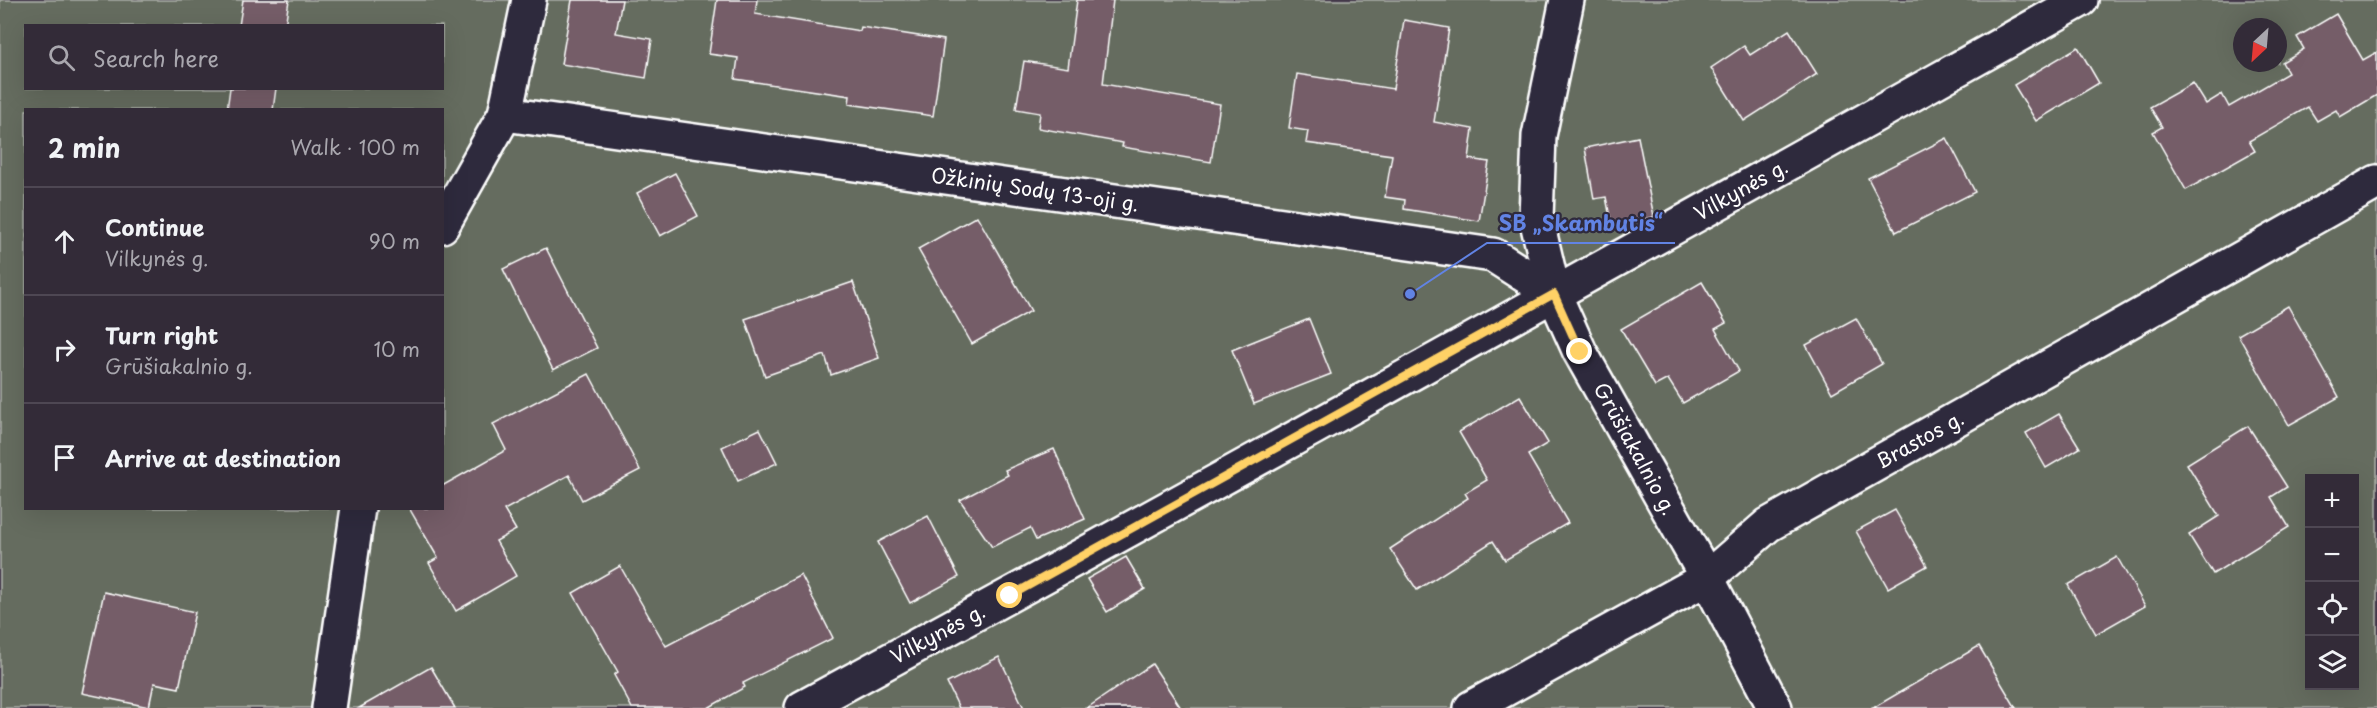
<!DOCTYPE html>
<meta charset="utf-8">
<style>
:root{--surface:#332b38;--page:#3e3743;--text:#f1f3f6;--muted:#a9a7ae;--line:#4e4753}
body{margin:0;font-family:"Playpen Sans",sans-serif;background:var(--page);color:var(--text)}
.controls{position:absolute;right:18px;bottom:18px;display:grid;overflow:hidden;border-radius:0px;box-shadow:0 6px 24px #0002}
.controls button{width:54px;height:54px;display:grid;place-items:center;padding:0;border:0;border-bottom:2px solid var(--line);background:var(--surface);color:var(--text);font:30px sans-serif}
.compass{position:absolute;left:2233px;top:18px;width:54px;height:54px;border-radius:50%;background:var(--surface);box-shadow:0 6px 24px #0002;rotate:206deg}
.stop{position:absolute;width:18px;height:18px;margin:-14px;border:4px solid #ffd166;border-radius:50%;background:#fff}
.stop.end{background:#ffd166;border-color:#fff;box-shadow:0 2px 6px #0008}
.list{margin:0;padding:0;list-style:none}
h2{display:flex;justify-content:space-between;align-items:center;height:78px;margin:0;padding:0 24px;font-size:26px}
h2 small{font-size:20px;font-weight:400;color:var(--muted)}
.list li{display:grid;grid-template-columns:39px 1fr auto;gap:18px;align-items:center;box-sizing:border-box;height:108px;padding:0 24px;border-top:2px solid var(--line)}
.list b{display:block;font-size:22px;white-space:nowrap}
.list p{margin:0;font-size:20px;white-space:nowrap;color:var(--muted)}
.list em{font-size:20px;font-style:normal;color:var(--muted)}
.icon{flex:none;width:33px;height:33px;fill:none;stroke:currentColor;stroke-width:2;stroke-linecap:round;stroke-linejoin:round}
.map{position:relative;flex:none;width:2377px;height:708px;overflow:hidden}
.search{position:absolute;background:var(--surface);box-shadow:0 6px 24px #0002;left:24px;top:24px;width:420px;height:66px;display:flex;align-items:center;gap:15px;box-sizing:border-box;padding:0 21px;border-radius:0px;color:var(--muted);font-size:22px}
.panel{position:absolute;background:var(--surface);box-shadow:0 6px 24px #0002;left:24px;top:108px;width:420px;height:402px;border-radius:0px}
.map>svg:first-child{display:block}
.green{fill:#656c5f;stroke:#b2b6af;stroke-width:1.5;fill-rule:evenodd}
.building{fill:#755d67;stroke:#fff;stroke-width:1.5}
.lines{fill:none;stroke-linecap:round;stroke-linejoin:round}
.minor-casing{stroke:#fff;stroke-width:38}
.minor{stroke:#2f2a3d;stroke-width:33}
.route{stroke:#ffd166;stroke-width:8}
.labels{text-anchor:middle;stroke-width:4.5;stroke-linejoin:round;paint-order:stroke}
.street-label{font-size:20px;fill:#fff;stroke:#2f2a3d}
.leader{fill:none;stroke:#6183e4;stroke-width:2}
.callout-dot{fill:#6183e4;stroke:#2f2a3d;stroke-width:2}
.callout-label{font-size:21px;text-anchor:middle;font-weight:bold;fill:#6183e4;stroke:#2f2a3d;stroke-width:4.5;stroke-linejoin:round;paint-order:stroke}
</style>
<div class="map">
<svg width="2377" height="708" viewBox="0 0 2377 708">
<rect width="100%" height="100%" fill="#44394a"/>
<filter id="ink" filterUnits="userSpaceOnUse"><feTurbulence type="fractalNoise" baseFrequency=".0167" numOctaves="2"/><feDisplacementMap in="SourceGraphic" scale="12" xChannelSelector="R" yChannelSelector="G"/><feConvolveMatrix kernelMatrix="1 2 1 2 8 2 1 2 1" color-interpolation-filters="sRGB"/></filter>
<g filter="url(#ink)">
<path class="green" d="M 0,0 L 2377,0 L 2377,708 L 0,708 ZM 26,26 L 442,26 L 442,88 L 26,88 ZM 2242,27 L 2278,27 L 2278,63 L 2242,63 ZM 26,110 L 442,110 L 442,508 L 26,508 ZM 2310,478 L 2354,478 L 2354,686 L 2310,686 Z"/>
<g class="building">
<path d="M 243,0 L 289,0 L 285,26 L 239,26 Z"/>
<path d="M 572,0 L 622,0 L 616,33 L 652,39 L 646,78 L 561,64 Z"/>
<path d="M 717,0 L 757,0 L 755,14 L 860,31 L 861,27 L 944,40 L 933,116 L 849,104 L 850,96 L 735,79 L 738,58 L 709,54 Z"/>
<path d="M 1077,0 L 1113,0 L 1103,84 L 1220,104 L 1211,162 L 1122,147 L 1123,143 L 1038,128 L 1040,113 L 1016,109 L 1024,61 L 1068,68 Z"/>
<path d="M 2336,14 L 2363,60 L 2377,52 L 2377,95 L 2340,117 L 2336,110 L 2317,121 L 2308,107 L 2249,141 L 2255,151 L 2186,190 L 2153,132 L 2162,127 L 2150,107 L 2193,83 L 2206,104 L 2222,94 L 2229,107 L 2288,73 L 2282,62 L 2304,49 L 2297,37 Z"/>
<path d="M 1404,20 L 1449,28 L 1434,122 L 1473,129 L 1469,159 L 1489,162 L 1479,221 L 1404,209 L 1405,200 L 1385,197 L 1392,155 L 1306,143 L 1308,131 L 1289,128 L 1297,74 L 1393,89 Z"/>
<path d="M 1789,30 L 1817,74 L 1744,121 L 1711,68 L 1744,46 L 1750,55 Z"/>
<path d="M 2078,47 L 2099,83 L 2036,121 L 2014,85 Z"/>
<path d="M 230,88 L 276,88 L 273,110 L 227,110 Z"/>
<path d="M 1638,137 L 1654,217 L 1612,227 L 1606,197 L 1594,199 L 1585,148 Z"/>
<path d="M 1947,138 L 1975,192 L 1896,232 L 1868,178 Z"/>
<path d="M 675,173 L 698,216 L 660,236 L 637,193 Z"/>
<path d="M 977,216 L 1031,311 L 972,344 L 918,249 Z"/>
<path d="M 546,248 L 597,348 L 553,370 L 503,269 Z"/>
<path d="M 853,282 L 879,358 L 831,375 L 825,355 L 765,376 L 745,319 Z"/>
<path d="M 1702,282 L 1726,323 L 1715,329 L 1739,371 L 1683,403 L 1668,379 L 1655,386 L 1621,329 Z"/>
<path d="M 2288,306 L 2339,397 L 2289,425 L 2238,335 Z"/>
<path d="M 1856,318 L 1882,364 L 1832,393 L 1806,345 Z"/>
<path d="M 1309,319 L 1331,374 L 1254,404 L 1232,350 Z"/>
<path d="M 589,374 L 640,470 L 582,500 L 569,475 L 504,510 L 516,530 L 496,541 L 516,576 L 456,611 L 429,563 L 438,558 L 409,508 L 442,508 L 442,486 L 506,450 L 493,424 Z"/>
<path d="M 1520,396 L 1548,443 L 1528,455 L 1568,523 L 1505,560 L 1493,541 L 1417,590 L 1390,549 L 1468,498 L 1465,493 L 1487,480 L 1459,432 Z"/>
<path d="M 2059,414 L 2080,448 L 2046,468 L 2026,433 Z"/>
<path d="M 2248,426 L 2287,487 L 2271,497 L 2289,527 L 2213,574 L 2189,535 L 2219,516 L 2187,464 Z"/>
<path d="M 760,429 L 777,463 L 738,481 L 722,447 Z"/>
<path d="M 1054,449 L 1085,519 L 1036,540 L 1030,528 L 992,547 L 960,500 L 1008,475 L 1005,470 Z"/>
<path d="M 1895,510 L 1927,566 L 1888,588 L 1856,531 Z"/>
<path d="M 928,516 L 959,577 L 910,603 L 878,542 Z"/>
<path d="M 1126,557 L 1145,589 L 1107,612 L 1087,579 Z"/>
<path d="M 2117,557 L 2145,606 L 2096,634 L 2068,585 Z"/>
<path d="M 620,566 L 666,646 L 801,575 L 833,638 L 743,683 L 745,687 L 708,708 L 632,708 L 614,675 L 618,672 L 573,593 Z"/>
<path d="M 104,592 L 195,612 L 179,688 L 154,683 L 149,707 L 82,693 Z"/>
<path d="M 1979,646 L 2016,708 L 1873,708 Z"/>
<path d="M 999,657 L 1024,708 L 959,708 L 947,683 Z"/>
<path d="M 1152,664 L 1181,708 L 1087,708 Z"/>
<path d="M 431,667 L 455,708 L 359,708 Z"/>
</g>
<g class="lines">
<defs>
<g id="minor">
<path d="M 1567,0 L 1539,136 L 1536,218 L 1554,294 L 1580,352 L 1707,578 L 1775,708"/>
<path d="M 505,114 L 1493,255 L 1554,294"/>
<path d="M 442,226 L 505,114 L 529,0"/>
<path d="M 329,708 L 358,508"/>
<path d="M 802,708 C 1231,476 1655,238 2081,0"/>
<path d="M 1471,708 L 1707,578 L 1768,525 L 2377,182"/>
</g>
</defs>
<use href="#minor" class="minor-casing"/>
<use href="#minor" class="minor"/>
</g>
</g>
<g class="lines" filter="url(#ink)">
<path class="route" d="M 1010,596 L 1554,294 L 1580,352"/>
</g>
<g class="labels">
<g class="street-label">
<text transform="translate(1035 190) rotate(8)" y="7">Ožkinių Sodų 13-oji g.</text>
<text transform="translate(1741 190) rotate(-29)" y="7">Vilkynės g.</text>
<text transform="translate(1920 440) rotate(-29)" y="7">Brastos g.</text>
<text transform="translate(1635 449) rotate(61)" y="7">Grūšiakalnio g.</text>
<text transform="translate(938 634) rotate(-28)" y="7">Vilkynės g.</text>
</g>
</g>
<path class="leader" d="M1410 294L1487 243H1675"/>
<circle class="callout-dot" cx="1410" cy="294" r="6"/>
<g class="callout-label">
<text x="1581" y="231">SB „Skambutis“</text>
</g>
</svg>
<div class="controls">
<button>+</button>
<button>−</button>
<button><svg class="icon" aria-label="locate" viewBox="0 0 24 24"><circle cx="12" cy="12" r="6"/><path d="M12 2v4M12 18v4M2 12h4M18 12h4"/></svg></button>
<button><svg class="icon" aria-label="layers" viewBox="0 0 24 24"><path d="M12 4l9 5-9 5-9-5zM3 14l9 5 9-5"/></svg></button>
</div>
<svg class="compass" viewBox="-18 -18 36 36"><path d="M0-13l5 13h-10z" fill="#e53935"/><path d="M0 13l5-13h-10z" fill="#a9a7ae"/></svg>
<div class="stop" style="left:1010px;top:596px"></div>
<div class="stop end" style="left:1580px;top:352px"></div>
<div class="search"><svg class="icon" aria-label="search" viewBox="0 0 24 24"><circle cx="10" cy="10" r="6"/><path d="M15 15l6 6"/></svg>Search here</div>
<section class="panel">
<h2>2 min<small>Walk · 100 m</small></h2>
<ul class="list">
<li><svg class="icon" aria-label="ahead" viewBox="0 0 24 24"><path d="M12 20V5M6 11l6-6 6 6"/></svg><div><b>Continue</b><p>Vilkynės g.</p></div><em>90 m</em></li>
<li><svg class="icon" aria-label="right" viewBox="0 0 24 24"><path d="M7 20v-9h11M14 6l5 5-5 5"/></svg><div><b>Turn right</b><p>Grūšiakalnio g.</p></div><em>10 m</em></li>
<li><svg class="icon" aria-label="arrive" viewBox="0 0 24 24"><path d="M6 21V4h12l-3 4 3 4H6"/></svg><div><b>Arrive at destination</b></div></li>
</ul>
</section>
</div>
